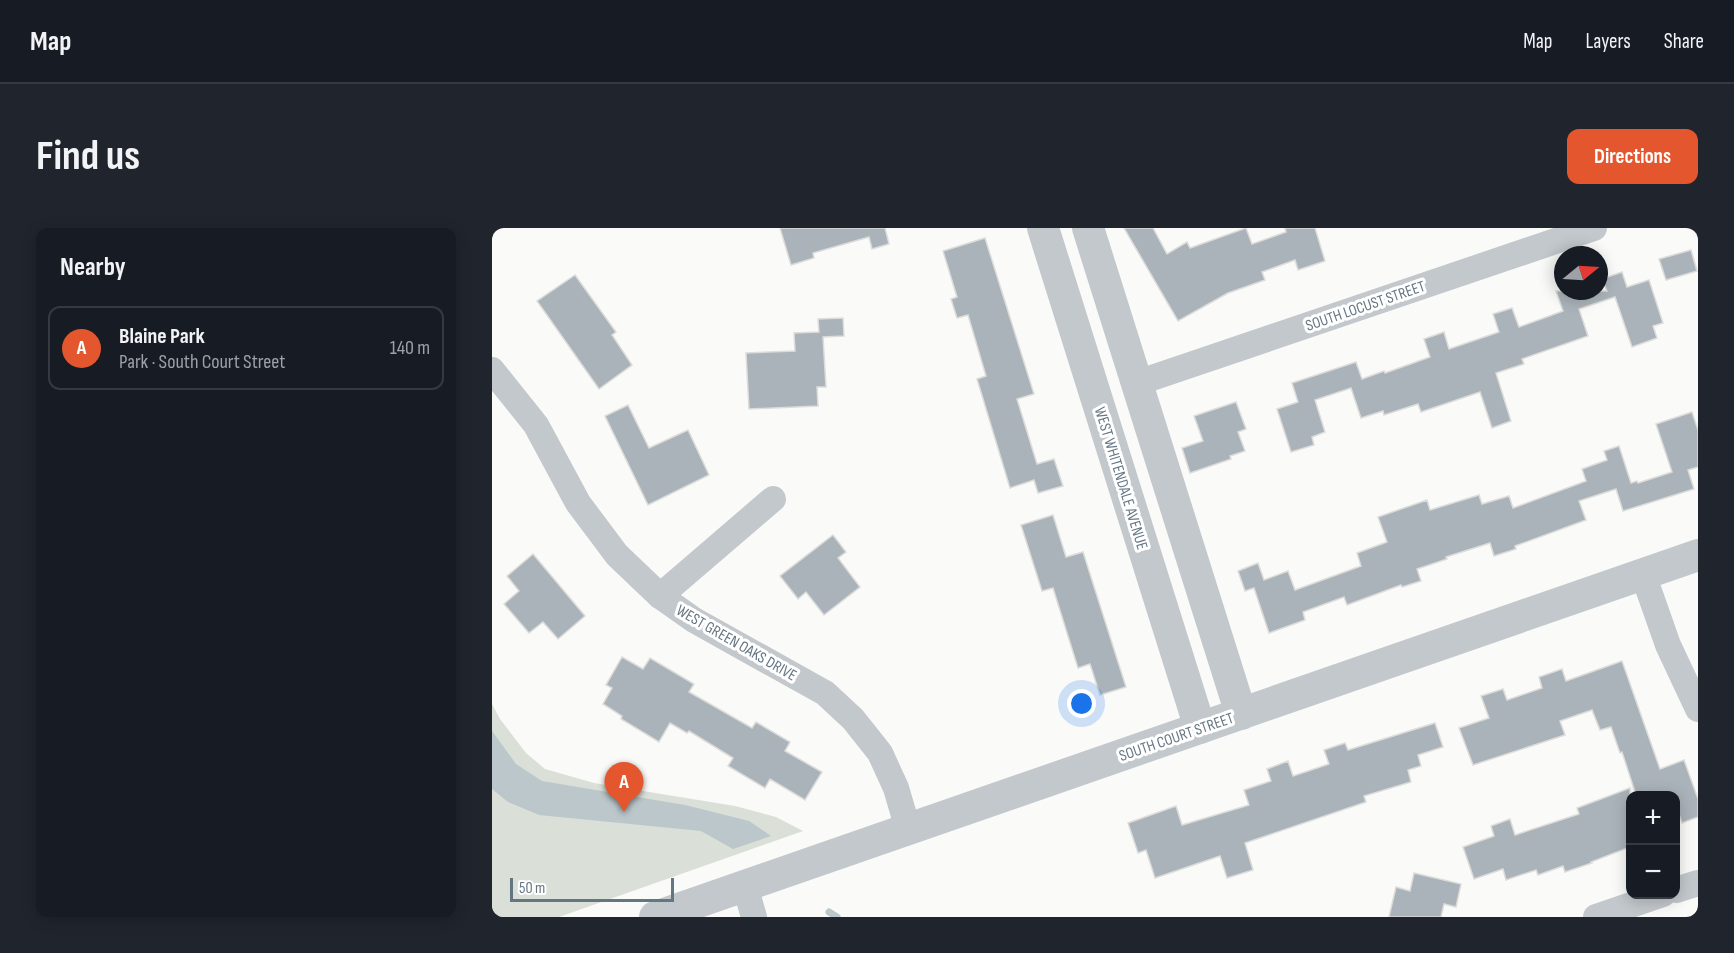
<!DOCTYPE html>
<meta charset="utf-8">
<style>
:root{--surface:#171b24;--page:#20242c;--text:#f1f3f6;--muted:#9ea1a6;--line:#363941;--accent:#e4572e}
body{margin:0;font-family:"Sofia Sans Condensed",sans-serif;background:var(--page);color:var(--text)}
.controls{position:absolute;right:18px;bottom:18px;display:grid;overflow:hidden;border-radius:12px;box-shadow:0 3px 15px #0003}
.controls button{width:54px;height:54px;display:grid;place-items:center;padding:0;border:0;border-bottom:2px solid var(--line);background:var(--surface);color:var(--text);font:30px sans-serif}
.compass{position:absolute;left:1062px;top:18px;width:54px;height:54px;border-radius:50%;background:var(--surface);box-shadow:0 3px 15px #0003;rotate:72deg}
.scale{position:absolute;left:18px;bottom:15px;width:164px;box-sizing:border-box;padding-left:6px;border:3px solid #657683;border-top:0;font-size:16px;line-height:21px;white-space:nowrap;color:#657683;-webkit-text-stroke:4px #fff;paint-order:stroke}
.you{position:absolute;left:590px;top:476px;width:21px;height:21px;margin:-15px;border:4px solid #fff;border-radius:50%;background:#1a73e8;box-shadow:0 0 0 9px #1a73e833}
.badge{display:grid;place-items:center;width:39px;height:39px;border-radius:50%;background:var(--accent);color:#fff;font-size:20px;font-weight:700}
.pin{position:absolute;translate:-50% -50px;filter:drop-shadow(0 2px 3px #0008)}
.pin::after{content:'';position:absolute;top:32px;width:21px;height:18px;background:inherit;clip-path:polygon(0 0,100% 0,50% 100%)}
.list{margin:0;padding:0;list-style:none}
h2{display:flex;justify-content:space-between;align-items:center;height:78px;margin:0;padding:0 24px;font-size:26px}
h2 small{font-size:20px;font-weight:400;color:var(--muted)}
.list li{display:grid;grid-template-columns:39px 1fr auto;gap:18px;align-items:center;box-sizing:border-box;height:84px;margin:0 12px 12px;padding:0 12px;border:2px solid var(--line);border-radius:12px}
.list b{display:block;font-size:22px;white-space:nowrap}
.list p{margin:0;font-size:20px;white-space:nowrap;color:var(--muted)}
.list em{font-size:20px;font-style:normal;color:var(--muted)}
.map{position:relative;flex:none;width:1206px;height:689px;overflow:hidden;border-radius:12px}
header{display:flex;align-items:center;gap:36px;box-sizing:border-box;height:84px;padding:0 30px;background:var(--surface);border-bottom:2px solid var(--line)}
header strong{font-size:28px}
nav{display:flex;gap:33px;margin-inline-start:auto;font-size:21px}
.intro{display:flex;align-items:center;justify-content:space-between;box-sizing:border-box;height:144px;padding:0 36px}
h1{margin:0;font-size:42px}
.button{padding:15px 27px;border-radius:12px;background:var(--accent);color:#fff;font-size:21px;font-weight:700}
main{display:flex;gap:36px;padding:0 36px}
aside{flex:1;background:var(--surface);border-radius:12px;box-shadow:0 3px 15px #0003}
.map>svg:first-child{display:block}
.green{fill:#dadfd7}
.water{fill:#bbc7cb}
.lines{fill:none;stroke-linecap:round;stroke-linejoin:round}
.stream{stroke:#bbc7cb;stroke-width:7}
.building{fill:#aab3b9;stroke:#dcdcda;stroke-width:1.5}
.minor{stroke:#c3c8cc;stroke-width:26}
.tertiary{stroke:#c3c8cc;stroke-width:32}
.labels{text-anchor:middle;stroke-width:6;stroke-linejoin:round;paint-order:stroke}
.street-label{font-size:16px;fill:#657683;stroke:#fff}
</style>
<header>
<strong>Map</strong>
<nav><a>Map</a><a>Layers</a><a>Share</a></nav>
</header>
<div class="intro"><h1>Find us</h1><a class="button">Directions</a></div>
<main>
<aside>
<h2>Nearby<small></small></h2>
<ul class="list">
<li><span class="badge">A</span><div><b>Blaine Park</b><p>Park · South Court Street</p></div><em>140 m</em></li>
</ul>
</aside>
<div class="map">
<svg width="1206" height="689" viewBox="0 0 1206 689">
<rect width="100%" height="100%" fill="#fafaf8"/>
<path class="green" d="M 0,476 L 8,491 L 34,525 L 53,541 L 102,555 L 243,578 L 284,589 L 311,603 L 67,689 L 0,689 Z"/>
<path class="water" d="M 0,503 L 24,536 L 50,553 L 193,577 L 257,593 L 279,608 L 241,621 L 209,603 L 47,587 L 16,574 L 0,561 Z"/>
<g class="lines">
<path class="stream" d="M 337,684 L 345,689"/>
</g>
<g class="building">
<path d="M 288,0 L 393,0 L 397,16 L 380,21 L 377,9 L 321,25 L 322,30 L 299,37 Z"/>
<path d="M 632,0 L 661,0 L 675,26 L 695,14 L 698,20 L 754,0 L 760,16 L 794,4 L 793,0 L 823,0 L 833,33 L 806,42 L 803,32 L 770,44 L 773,52 L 736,65 L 686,93 Z"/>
<path d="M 493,10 L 542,166 L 525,171 L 545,236 L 562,231 L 571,258 L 546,265 L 542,252 L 518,260 L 485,151 L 494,148 L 476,87 L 465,90 L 459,71 L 465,69 L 451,23 Z"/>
<path d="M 1199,22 L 1205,43 L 1174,52 L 1167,31 Z"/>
<path d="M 1130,44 L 1135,59 L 1157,52 L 1171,95 L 1161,98 L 1165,110 L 1140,119 L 1123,69 L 1087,81 L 1096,108 L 1030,131 L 1032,136 L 1004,145 L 1019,193 L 1000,200 L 988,164 L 929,184 L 926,176 L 892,187 L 891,183 L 869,190 L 859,160 L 823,172 L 833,204 L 820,209 L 822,217 L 799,224 L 785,181 L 806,174 L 800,155 L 864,134 L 870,151 L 892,143 L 893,145 L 938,129 L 932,111 L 952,104 L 957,121 L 1007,104 L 1001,86 L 1020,80 L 1027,99 L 1071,83 L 1064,63 L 1115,63 L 1110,51 Z"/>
<path d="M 83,47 L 124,104 L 120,107 L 140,137 L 107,161 L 45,73 Z"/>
<path d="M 351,90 L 352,108 L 331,109 L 334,159 L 325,159 L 326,178 L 257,181 L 254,125 L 303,123 L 302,105 L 327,104 L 326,91 Z"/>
<path d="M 744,174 L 754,201 L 746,204 L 753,223 L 738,228 L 739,231 L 698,245 L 690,220 L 711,213 L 702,188 Z"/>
<path d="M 136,177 L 157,220 L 196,202 L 217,247 L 156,277 L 113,188 Z"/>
<path d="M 1200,184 L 1206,202 L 1206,239 L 1196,242 L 1202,261 L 1131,283 L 1124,261 L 1087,273 L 1094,292 L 1023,318 L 1024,321 L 1002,328 L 998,315 L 954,329 L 955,331 L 925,341 L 929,353 L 910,359 L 909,357 L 855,377 L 852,369 L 811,384 L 813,392 L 777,405 L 762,360 L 753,363 L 746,343 L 766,335 L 772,352 L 796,343 L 803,362 L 869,338 L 865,325 L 895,314 L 886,289 L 935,272 L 938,282 L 987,267 L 990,276 L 1017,268 L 1021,280 L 1094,253 L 1090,241 L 1115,232 L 1112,223 L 1127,218 L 1139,255 L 1145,253 L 1146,255 L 1180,244 L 1164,196 Z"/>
<path d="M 561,287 L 574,329 L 591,324 L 634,459 L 608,467 L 598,436 L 586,440 L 561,360 L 550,363 L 529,297 Z"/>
<path d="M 341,307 L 354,324 L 346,330 L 368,359 L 332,387 L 314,364 L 306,371 L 288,348 Z"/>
<path d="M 41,326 L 93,388 L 66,411 L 51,394 L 37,405 L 12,376 L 27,363 L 15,348 Z"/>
<path d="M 130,429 L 151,441 L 158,430 L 202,456 L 197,464 L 260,500 L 264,494 L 298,514 L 293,523 L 330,544 L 313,572 L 278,551 L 273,560 L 236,538 L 241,530 L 197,503 L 195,505 L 178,495 L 167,514 L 129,491 L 130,488 L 111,476 L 120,460 L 114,457 Z"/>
<path d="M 1130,433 L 1168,541 L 1192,532 L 1206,571 L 1206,589 L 1190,595 L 1184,578 L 1184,567 L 1144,567 L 1130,524 L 1128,525 L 1119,499 L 1108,502 L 1100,482 L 1068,493 L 1073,507 L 981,537 L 967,500 L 997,490 L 989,468 L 1011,461 L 1015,472 L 1050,460 L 1047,449 L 1070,441 L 1074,453 Z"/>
<path d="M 943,495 L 951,519 L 926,527 L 929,538 L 916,542 L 919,554 L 872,568 L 874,574 L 753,615 L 761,642 L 735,650 L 728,628 L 663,650 L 654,622 L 646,625 L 636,595 L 684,578 L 690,597 L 757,577 L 752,562 L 779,553 L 775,541 L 796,533 L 801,548 L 837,536 L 832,522 L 853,515 L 856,522 Z"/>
<path d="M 1138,560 L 1138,619 L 1099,634 L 1100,635 L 1073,644 L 1071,638 L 1046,647 L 1044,642 L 1014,652 L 1011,641 L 982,651 L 971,619 L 1002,608 L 999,598 L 1018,591 L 1023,607 L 1087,586 L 1085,580 Z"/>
<path d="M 922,645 L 969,656 L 964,679 L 952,676 L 949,689 L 897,689 L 904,659 L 918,663 Z"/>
</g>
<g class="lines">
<g class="minor">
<path d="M 0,142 L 44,197 L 86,275 L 125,327 L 168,368 L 202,392 L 333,465 L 361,491 L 388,525 L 404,560 L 416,601"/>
<path d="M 645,155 L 1102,0"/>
<path d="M 1151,346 L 1176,417 L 1206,481"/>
<path d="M 168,368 L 281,271"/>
<path d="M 253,658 L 262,689"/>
<path d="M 1184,662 L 1206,655"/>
<path d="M 1104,689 L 1171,666"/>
</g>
<g class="tertiary">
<path d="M 551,0 L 708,500"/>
<path d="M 596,0 L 749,486"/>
<path d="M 163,689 L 1206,327"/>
</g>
</g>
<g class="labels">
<g class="street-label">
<text transform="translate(873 77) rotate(-19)" y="6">SOUTH LOCUST STREET</text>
<text transform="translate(630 250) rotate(73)" y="6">WEST WHITENDALE AVENUE</text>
<text transform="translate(245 414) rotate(30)" y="6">WEST GREEN OAKS DRIVE</text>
<text transform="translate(684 508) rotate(-19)" y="6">SOUTH COURT STREET</text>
</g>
</g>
</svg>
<div class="controls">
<button>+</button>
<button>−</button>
</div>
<svg class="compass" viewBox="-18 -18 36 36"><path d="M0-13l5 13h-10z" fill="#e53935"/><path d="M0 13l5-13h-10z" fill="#9ea1a6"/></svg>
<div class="scale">50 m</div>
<div class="you"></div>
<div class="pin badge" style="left:132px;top:584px">A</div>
</div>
</main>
